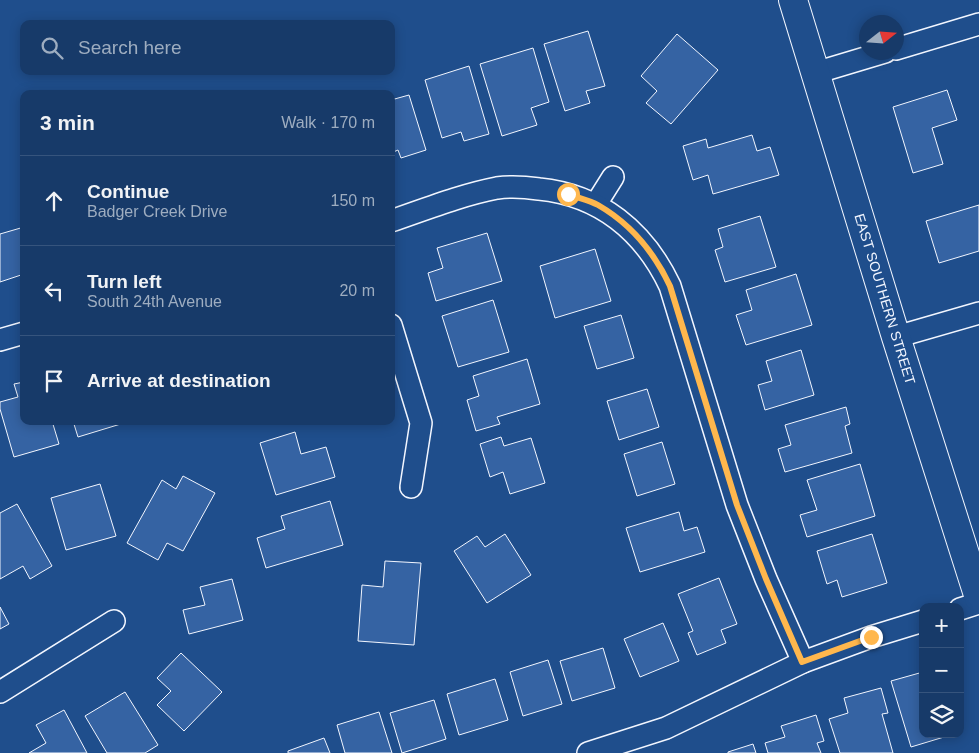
<!DOCTYPE html>
<meta charset="utf-8">
<style>
:root{--surface:#173a69;--page:#20416f;--text:#f1f3f6;--muted:#9eadc0;--line:#36547d}
body{margin:0;font-family:Arial,sans-serif;background:var(--page);color:var(--text)}
.controls{position:absolute;right:15px;bottom:15px;display:grid;overflow:hidden;border-radius:10px;box-shadow:0 2px 12px #0003}
.controls button{width:45px;height:45px;display:grid;place-items:center;padding:0;border:0;border-bottom:1px solid var(--line);background:var(--surface);color:var(--text);font:25px sans-serif}
.compass{position:absolute;left:859px;top:15px;width:45px;height:45px;border-radius:50%;background:var(--surface);box-shadow:0 2px 12px #0003;rotate:73deg}
.stop{position:absolute;width:15px;height:15px;margin:-11px;border:4px solid #ffb74d;border-radius:50%;background:#fff}
.stop.end{background:#ffb74d;border-color:#fff;box-shadow:0 1px 5px #0008}
.list{margin:0;padding:0;list-style:none}
h2{display:flex;justify-content:space-between;align-items:center;height:65px;margin:0;padding:0 20px;font-size:21px}
h2 small{font-size:16px;font-weight:400;color:var(--muted)}
.list li{display:grid;grid-template-columns:32px 1fr auto;gap:15px;align-items:center;box-sizing:border-box;height:90px;padding:0 20px;border-top:1px solid var(--line)}
.list b{display:block;font-size:19px;white-space:nowrap}
.list p{margin:0;font-size:16px;white-space:nowrap;color:var(--muted)}
.list em{font-size:16px;font-style:normal;color:var(--muted)}
.icon{flex:none;width:28px;height:28px;fill:none;stroke:currentColor;stroke-width:2;stroke-linecap:round;stroke-linejoin:round}
.map{position:relative;flex:none;width:979px;height:753px;overflow:hidden}
.search{position:absolute;background:var(--surface);box-shadow:0 2px 12px #0003;left:20px;top:20px;width:375px;height:55px;display:flex;align-items:center;gap:12px;box-sizing:border-box;padding:0 18px;border-radius:10px;color:var(--muted);font-size:19px}
.panel{position:absolute;background:var(--surface);box-shadow:0 2px 12px #0003;left:20px;top:90px;width:375px;height:335px;border-radius:10px}
.map>svg:first-child{display:block}
.building{fill:#3563a3;stroke:#f2f6ff}
.lines{fill:none;stroke-linecap:round;stroke-linejoin:round}
.minor-casing{stroke:#f2f6ff;stroke-width:24}
.tertiary-casing{stroke:#f2f6ff;stroke-width:30}
.minor{stroke:#1f4e8c;stroke-width:21}
.tertiary{stroke:#1f4e8c;stroke-width:28}
.route{stroke:#ffb74d;stroke-width:6}
.labels{text-anchor:middle;stroke-width:4;stroke-linejoin:round;paint-order:stroke}
.street-label{font-size:14px;fill:#f2f6ff;stroke:#1f4e8c}
</style>
<div class="map">
<svg width="979" height="753" viewBox="0 0 979 753">
<rect width="100%" height="100%" fill="#1f4e8c"/>
<g class="building">
<path d="M 588,31 L 605,86 L 586,91 L 590,103 L 565,111 L 544,44 Z"/>
<path d="M 677,34 L 718,70 L 671,124 L 646,103 L 657,91 L 641,76 Z"/>
<path d="M 533,48 L 549,102 L 531,108 L 537,125 L 502,136 L 480,64 Z"/>
<path d="M 469,66 L 489,134 L 464,141 L 461,132 L 442,138 L 425,80 Z"/>
<path d="M 947,90 L 957,120 L 932,128 L 943,164 L 913,173 L 893,107 Z"/>
<path d="M 409,95 L 426,150 L 401,158 L 398,150 L 391,153 L 391,100 Z"/>
<path d="M 752,135 L 757,151 L 770,147 L 779,175 L 713,194 L 708,175 L 693,180 L 683,146 L 706,139 L 708,148 Z"/>
<path d="M 979,205 L 979,251 L 939,263 L 926,221 Z"/>
<path d="M 760,216 L 776,267 L 725,282 L 715,250 L 723,247 L 718,229 Z"/>
<path d="M 24,227 L 24,274 L 0,282 L 0,234 Z"/>
<path d="M 487,233 L 502,281 L 436,301 L 428,273 L 443,268 L 437,248 Z"/>
<path d="M 595,249 L 611,301 L 555,318 L 540,266 Z"/>
<path d="M 796,274 L 812,325 L 746,345 L 736,315 L 752,310 L 746,290 Z"/>
<path d="M 493,300 L 509,352 L 458,367 L 442,316 Z"/>
<path d="M 621,315 L 634,358 L 597,369 L 584,326 Z"/>
<path d="M 801,350 L 814,395 L 765,410 L 758,385 L 772,381 L 766,361 Z"/>
<path d="M 527,359 L 540,404 L 497,417 L 500,424 L 476,431 L 467,400 L 479,396 L 473,376 Z"/>
<path d="M 24,382 L 24,421 L 52,421 L 59,444 L 14,457 L 0,409 L 0,402 L 18,397 L 14,384 Z"/>
<path d="M 647,389 L 659,427 L 619,440 L 607,401 Z"/>
<path d="M 846,407 L 850,424 L 845,426 L 852,453 L 785,472 L 778,449 L 791,445 L 785,425 Z"/>
<path d="M 73,421 L 123,421 L 124,423 L 78,437 Z"/>
<path d="M 295,432 L 301,454 L 326,447 L 335,477 L 276,495 L 260,443 Z"/>
<path d="M 501,437 L 504,446 L 531,438 L 545,483 L 510,494 L 503,472 L 490,477 L 480,444 Z"/>
<path d="M 662,442 L 675,484 L 637,496 L 624,454 Z"/>
<path d="M 860,464 L 875,516 L 807,537 L 800,515 L 817,510 L 807,480 Z"/>
<path d="M 183,476 L 215,493 L 183,551 L 167,543 L 158,560 L 127,543 L 162,480 L 176,489 Z"/>
<path d="M 100,484 L 116,536 L 66,550 L 51,498 Z"/>
<path d="M 330,501 L 343,545 L 266,568 L 257,538 L 285,529 L 281,516 Z"/>
<path d="M 17,504 L 52,566 L 30,579 L 23,566 L 0,579 L 0,513 Z"/>
<path d="M 679,512 L 684,531 L 697,527 L 705,552 L 640,572 L 626,528 Z"/>
<path d="M 505,534 L 531,575 L 487,603 L 454,551 L 477,536 L 485,547 Z"/>
<path d="M 872,534 L 887,583 L 842,597 L 837,580 L 827,584 L 817,551 Z"/>
<path d="M 385,561 L 421,563 L 414,645 L 358,641 L 362,585 L 383,587 Z"/>
<path d="M 719,578 L 737,624 L 721,630 L 726,643 L 697,655 L 688,633 L 693,631 L 678,594 Z"/>
<path d="M 232,579 L 243,620 L 189,634 L 183,610 L 205,605 L 200,587 Z"/>
<path d="M 0,607 L 9,624 L 0,629 Z"/>
<path d="M 663,623 L 679,661 L 640,677 L 624,639 Z"/>
<path d="M 603,648 L 615,688 L 572,701 L 560,661 Z"/>
<path d="M 181,653 L 222,692 L 184,731 L 157,705 L 171,691 L 157,678 Z"/>
<path d="M 548,660 L 562,704 L 523,716 L 510,672 Z"/>
<path d="M 923,672 L 923,734 L 954,734 L 911,747 L 891,681 Z"/>
<path d="M 495,679 L 508,720 L 459,735 L 447,694 Z"/>
<path d="M 881,688 L 888,713 L 882,714 L 893,753 L 840,753 L 829,719 L 848,713 L 844,698 Z"/>
<path d="M 125,692 L 158,745 L 145,753 L 107,753 L 85,716 Z"/>
<path d="M 434,700 L 446,739 L 402,753 L 390,713 Z"/>
<path d="M 64,710 L 87,753 L 29,753 L 46,743 L 36,725 Z"/>
<path d="M 379,712 L 392,753 L 345,753 L 337,725 Z"/>
<path d="M 816,715 L 824,741 L 817,743 L 821,753 L 768,753 L 765,743 L 785,737 L 781,726 Z"/>
<path d="M 324,738 L 330,753 L 288,753 L 288,751 Z"/>
<path d="M 753,744 L 756,753 L 728,753 L 728,752 Z"/>
</g>
<g class="lines">
<defs>
<g id="minor">
<path d="M 896,49 L 979,24"/>
<path d="M 815,73 L 885,52"/>
<path d="M 596,204 L 613,177"/>
<path d="M 391,221 C 426,209 461,195 497,188 C 511,186 525,187 539,189 C 600,195 644,231 670,286 L 737,505 L 766,579 L 803,662"/>
<path d="M 391,325 L 421,423 L 411,487"/>
<path d="M 896,337 L 979,313"/>
<path d="M 0,340 L 24,333"/>
<path d="M 960,609 L 979,603"/>
<path d="M 0,692 L 114,621"/>
<path d="M 588,753 L 666,728 L 803,662 L 871,637 L 923,621"/>
</g>
<path id="tertiary" d="M 793,0 L 896,337 L 979,598"/>
</defs>
<use href="#minor" class="minor-casing"/>
<use href="#tertiary" class="tertiary-casing"/>
<use href="#minor" class="minor"/>
<use href="#tertiary" class="tertiary"/>
</g>
<g class="lines">
<path class="route" d="M 568,194 C 578,198 589,200 598,205 C 631,224 654,252 670,286 L 737,505 L 766,579 L 802,662 L 871,637"/>
</g>
<g class="labels">
<g class="street-label">
<text transform="translate(885 299) rotate(73)" y="5">EAST SOUTHERN STREET</text>
</g>
</g>
</svg>
<div class="controls">
<button>+</button>
<button>−</button>
<button><svg class="icon" aria-label="layers" viewBox="0 0 24 24"><path d="M12 4l9 5-9 5-9-5zM3 14l9 5 9-5"/></svg></button>
</div>
<svg class="compass" viewBox="-18 -18 36 36"><path d="M0-13l5 13h-10z" fill="#e53935"/><path d="M0 13l5-13h-10z" fill="#9eadc0"/></svg>
<div class="stop" style="left:568px;top:194px"></div>
<div class="stop end" style="left:871px;top:637px"></div>
<div class="search"><svg class="icon" aria-label="search" viewBox="0 0 24 24"><circle cx="10" cy="10" r="6"/><path d="M15 15l6 6"/></svg>Search here</div>
<section class="panel">
<h2>3 min<small>Walk · 170 m</small></h2>
<ul class="list">
<li><svg class="icon" aria-label="ahead" viewBox="0 0 24 24"><path d="M12 20V5M6 11l6-6 6 6"/></svg><div><b>Continue</b><p>Badger Creek Drive</p></div><em>150 m</em></li>
<li><svg class="icon" aria-label="left" viewBox="0 0 24 24"><path d="M17 20v-9H6M10 6l-5 5 5 5"/></svg><div><b>Turn left</b><p>South 24th Avenue</p></div><em>20 m</em></li>
<li><svg class="icon" aria-label="arrive" viewBox="0 0 24 24"><path d="M6 21V4h12l-3 4 3 4H6"/></svg><div><b>Arrive at destination</b></div></li>
</ul>
</section>
</div>
